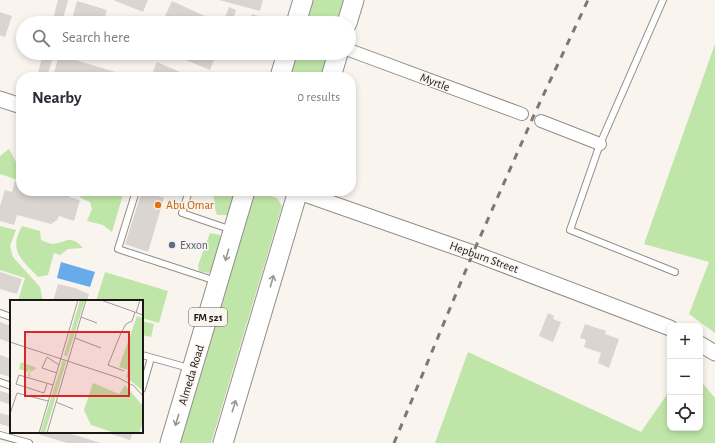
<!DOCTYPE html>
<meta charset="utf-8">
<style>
:root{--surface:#fff;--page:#f2f2f3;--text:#2b2b33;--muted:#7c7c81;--line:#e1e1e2}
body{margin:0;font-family:"Alegreya Sans",sans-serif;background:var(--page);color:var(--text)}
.controls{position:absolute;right:12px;bottom:12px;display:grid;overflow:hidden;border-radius:8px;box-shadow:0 2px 6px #0003}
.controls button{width:36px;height:36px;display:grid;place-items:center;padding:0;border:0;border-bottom:1px solid var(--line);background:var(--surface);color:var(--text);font:20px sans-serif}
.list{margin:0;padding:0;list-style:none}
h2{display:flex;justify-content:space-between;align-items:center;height:52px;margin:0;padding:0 16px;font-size:17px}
h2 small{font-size:13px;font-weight:400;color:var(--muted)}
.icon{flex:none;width:22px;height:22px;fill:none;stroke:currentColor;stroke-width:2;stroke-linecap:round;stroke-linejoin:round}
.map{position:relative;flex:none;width:715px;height:443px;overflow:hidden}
.search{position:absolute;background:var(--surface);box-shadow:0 2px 6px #0003;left:16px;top:16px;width:340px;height:44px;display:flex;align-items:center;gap:10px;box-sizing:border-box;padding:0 14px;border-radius:22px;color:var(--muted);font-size:15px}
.panel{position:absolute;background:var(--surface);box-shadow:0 2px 6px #0003;left:16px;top:72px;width:340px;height:124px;border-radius:16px}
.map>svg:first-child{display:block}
.green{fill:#c0e5a9}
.water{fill:#67abeb}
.building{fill:#dad5d0}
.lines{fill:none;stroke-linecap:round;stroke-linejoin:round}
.service-casing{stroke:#928d88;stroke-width:8}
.minor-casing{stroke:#928d88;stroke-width:14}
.tertiary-casing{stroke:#928d88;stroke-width:17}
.primary-casing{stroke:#928d88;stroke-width:21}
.service{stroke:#fff;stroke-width:6}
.minor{stroke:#fff;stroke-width:12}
.tertiary{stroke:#fff;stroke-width:15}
.primary{stroke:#fff;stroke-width:19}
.rail{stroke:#7c7875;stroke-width:3;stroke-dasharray:7 7;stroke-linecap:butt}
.oneway{stroke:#989796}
.food-dot{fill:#e8710a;stroke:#faf4ef;stroke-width:1.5}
.service-dot{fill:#5c6f8a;stroke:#faf4ef;stroke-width:1.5}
.labels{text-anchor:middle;stroke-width:3;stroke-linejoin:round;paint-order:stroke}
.shield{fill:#faf4ef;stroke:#5d5a57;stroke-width:1}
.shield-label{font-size:11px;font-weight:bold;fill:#1a1816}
.street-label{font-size:12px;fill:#1a1816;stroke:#faf4ef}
.food-label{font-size:12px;fill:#c56008;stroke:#faf4ef;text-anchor:start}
.service-label{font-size:12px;fill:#4e5e75;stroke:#faf4ef;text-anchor:start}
.inset-road{fill:none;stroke:#a09c98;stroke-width:1}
.view{fill:#d62828;fill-opacity:0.15;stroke:#d62828;stroke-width:2}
.inset-edge{fill:none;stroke:#1a1816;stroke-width:2}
</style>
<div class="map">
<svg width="715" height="443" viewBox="0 0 715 443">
<rect width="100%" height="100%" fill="#faf4ef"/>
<g class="green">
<path d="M 310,0 L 343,0 L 337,23 L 303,23 Z"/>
<path d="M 715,44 L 715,333 L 689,314 L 709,262 L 644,244 Z"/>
<path d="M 294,53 L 328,53 L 321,77 L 287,77 Z"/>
<path d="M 9,149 L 21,171 L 21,181 L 0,174 L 0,156 Z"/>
<path d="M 75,191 L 124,191 L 112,232 L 103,225 L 87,221 L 92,209 L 90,202 L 81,198 Z"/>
<path d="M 211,191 L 235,191 L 236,194 L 228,215 L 217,215 C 213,205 217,202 211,191 Z"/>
<path d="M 256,194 L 263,194 L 277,198 L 282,206 L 211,443 L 178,443 L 252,198 Z"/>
<path d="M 0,226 L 16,230 L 10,246 L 13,257 L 40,287 L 43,301 L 18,301 L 25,278 L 0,270 Z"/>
<path d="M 22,226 L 40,231 L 41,240 C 44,241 50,244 53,244 C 67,243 69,233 83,248 L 68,249 L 60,255 L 54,253 L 48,275 L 38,277 C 22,260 8,251 22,226 Z"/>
<path d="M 210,233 L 220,235 L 223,241 L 213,271 L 208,273 L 199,271 L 198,265 Z"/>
<path d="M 105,272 L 168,291 L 159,323 L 142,318 L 142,301 L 96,301 Z"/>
<path d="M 142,321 L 154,324 L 151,337 L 142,335 Z"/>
<path d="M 468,352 L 641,432 L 670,390 L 670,428 L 700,428 L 700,380 L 715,398 L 715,443 L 435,443 Z"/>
</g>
<path class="water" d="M 61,262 L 95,272 L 90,287 L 57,278 Z"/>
<g class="building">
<path d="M 58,0 L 68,0 L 62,23 L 52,23 Z"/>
<path d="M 113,0 L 148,0 L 143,12 Z"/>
<path d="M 219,0 L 263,0 L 260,11 Z"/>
<path d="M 77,1 L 107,10 L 103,23 L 71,23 Z"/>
<path d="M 172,1 L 220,23 L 162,23 Z"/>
<path d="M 229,7 L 236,10 L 232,23 L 224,20 Z"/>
<path d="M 0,12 L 12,16 L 5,37 L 0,35 Z"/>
<path d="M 252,14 L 261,17 L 259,23 L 249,23 Z"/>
<path d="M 43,53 L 54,53 L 47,77 L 37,77 Z"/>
<path d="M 71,53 L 94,53 L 92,60 Z"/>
<path d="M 169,53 L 197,53 L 214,60 L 210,70 Z"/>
<path d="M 59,55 L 115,72 L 113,77 L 53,77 Z"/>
<path d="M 157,62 L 191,77 L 167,77 L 153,71 Z"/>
<path d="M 15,181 L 21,183 L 21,191 L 62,191 L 70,193 L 69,197 L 80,200 L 74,221 L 59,216 L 57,220 L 51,224 L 17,215 L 14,225 L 0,221 L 0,206 L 5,190 L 12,192 Z"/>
<path d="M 142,191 L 164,198 L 148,252 L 125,244 Z"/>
<path d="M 0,272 L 22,279 L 17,294 L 0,289 Z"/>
<path d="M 58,284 L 75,288 L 89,294 L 87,301 L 53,301 Z"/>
<path d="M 548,313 L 554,316 L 553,319 L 561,322 L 553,342 L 539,336 Z"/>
<path d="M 0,322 L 11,326 L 11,343 L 0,339 Z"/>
<path d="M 585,324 L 606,331 L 605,334 L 619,339 L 609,368 L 598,363 L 601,353 L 584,347 L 586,340 L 580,338 Z"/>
<path d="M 0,355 L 11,359 L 11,377 L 0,374 Z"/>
<path d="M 0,391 L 11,394 L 11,405 L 0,401 Z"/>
<path d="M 0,413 L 11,416 L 11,427 L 0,424 Z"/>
<path d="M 31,432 L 65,432 L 101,443 L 67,443 Z"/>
<path d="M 105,432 L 133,432 L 130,440 Z"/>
</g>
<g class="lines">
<defs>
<g id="service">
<path d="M 663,0 L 600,144 L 570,230 L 675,272"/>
<path d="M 136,191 L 118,249 L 216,281"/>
<path d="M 189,191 L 182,213 L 232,230"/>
<path d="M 0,313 L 11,317"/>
<path d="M 142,355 L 189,368"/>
<path d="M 0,382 L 11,386"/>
<path d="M 142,389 L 151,358"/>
<path d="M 0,435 L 29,443"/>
</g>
<g id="minor">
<path d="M 349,50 L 522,114"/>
<path d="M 541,121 L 600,144"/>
</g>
<g id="tertiary">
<path d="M 0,99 L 21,106"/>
<path d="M 296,191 L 473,253 L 670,328"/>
<path d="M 700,344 L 715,353"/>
</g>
<g id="primary">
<path d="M 296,23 L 303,0"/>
<path d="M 347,23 L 354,0"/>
<path d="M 280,77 L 287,53"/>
<path d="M 331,77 L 338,53"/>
<path d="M 170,443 L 245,191"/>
<path d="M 223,443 L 298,191"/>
</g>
</defs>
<use href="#service" class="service-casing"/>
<use href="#minor" class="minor-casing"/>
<use href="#tertiary" class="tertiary-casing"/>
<use href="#primary" class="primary-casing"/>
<use href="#service" class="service"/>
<use href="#minor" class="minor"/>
<use href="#tertiary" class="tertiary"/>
<use href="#primary" class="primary"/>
<path class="rail" d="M 394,443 L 473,253 L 534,115 L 588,0"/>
</g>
<defs><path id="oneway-shaft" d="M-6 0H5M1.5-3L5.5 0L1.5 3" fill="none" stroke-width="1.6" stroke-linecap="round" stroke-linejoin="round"/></defs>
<g class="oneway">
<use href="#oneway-shaft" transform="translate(227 255) rotate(106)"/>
<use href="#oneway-shaft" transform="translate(272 281) rotate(-74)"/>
<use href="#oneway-shaft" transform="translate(234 406) rotate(-73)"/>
<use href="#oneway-shaft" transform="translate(177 420) rotate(107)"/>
</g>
<circle class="food-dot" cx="158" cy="205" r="4"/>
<circle class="service-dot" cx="172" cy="245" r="4"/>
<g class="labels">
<rect class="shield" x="189" y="308" width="38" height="18" rx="3"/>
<g class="shield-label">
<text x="208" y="321">FM 521</text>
</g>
<g class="street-label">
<text transform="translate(435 82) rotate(21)" y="4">Myrtle</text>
<text transform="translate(484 257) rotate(20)" y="4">Hepburn Street</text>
<text transform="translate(191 375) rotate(-73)" y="4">Almeda Road</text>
</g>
<g class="food-label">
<text x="166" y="209">Abu Omar</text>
</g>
<g class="service-label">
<text x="180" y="249">Exxon</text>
</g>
</g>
<g transform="translate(10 300)">
<rect width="133" height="133" fill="#faf4ef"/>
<path d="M 70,0 L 75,0 L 57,57 L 54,55 ZM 127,16 L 133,18 L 133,91 L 116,77 L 118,70 L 109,67 ZM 53,60 L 56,62 L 35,133 L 30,133 ZM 11,62 L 27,68 L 21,72 L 17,66 L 21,77 L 18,76 L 19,72 L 9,69 ZM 83,83 L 109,94 L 115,85 L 133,106 L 133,122 L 129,133 L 105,133 L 81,125 L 74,110 Z" fill="#c0e5a9"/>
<path class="inset-road" d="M 91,0 L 133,15M 126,13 L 130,0M 71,17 L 87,23M 65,38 L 91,48M 0,42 L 109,78 L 124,86 L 133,96M 37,57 L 32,68 L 47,73M 37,57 L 49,65M 114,71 L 98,65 L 111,33 L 116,24 L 122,21 L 125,12M 37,84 L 34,93 L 6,84 L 9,75 L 43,85M 46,102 L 63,109M 0,114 L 7,93 L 38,101M 29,133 L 68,0M 37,133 L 76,0"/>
<path class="view" d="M 15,32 L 119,32 L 119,96 L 15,96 Z"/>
<rect width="133" height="133" class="inset-edge"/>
</g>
</svg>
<div class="controls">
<button>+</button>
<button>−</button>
<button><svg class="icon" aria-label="locate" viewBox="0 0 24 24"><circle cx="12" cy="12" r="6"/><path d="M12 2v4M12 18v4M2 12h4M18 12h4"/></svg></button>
</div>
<div class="search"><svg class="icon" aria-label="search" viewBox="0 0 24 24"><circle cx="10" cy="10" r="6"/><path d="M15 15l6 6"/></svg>Search here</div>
<section class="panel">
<h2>Nearby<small>0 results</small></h2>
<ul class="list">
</ul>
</section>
</div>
